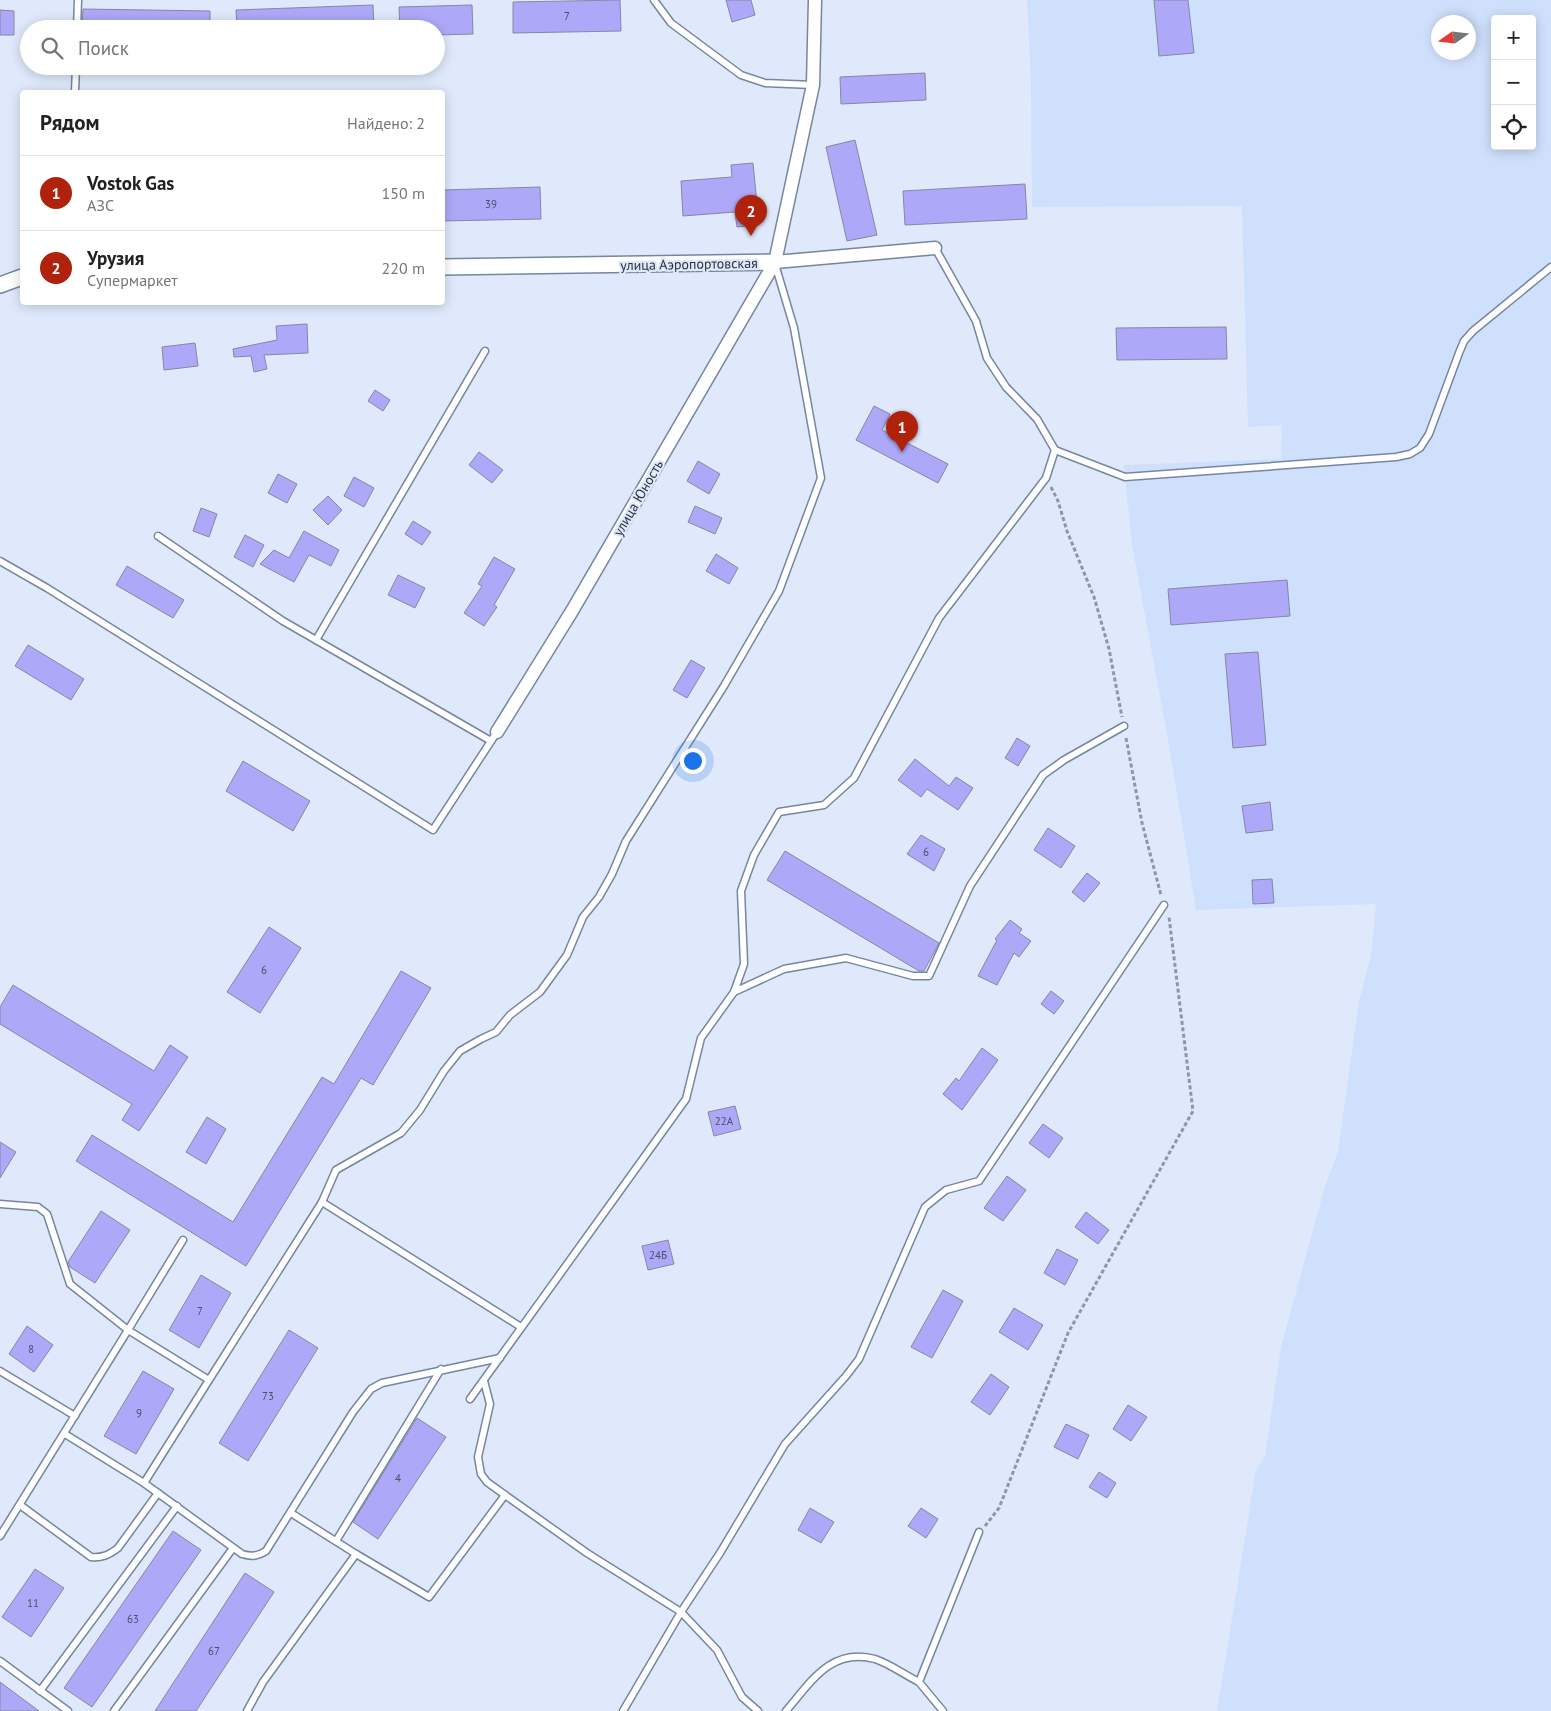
<!DOCTYPE html>
<html lang="ru">
<meta charset="utf-8">
<style>
:root{--surface:#fff;--page:#f2f2f2;--text:#202124;--muted:#757577;--line:#e0e0e0;--accent:#b0220b}
body{margin:0;font-family:"PT Sans",sans-serif;background:var(--page);color:var(--text)}
.controls{position:absolute;right:15px;top:15px;display:grid;overflow:hidden;border-radius:5px;box-shadow:0 2px 12px #0003}
.controls button{width:45px;height:45px;display:grid;place-items:center;padding:0;border:0;border-bottom:1px solid var(--line);background:var(--surface);color:var(--text);font:25px sans-serif}
.compass{position:absolute;left:1431px;top:15px;width:45px;height:45px;border-radius:50%;background:var(--surface);box-shadow:0 2px 12px #0003;rotate:256deg}
.you{position:absolute;left:692px;top:760px;width:18px;height:18px;margin:-12px;border:4px solid #fff;border-radius:50%;background:#1a73e8;box-shadow:0 0 0 8px #1a73e833}
.badge{display:grid;place-items:center;width:32px;height:32px;border-radius:50%;background:var(--accent);color:#fff;font-size:16px;font-weight:700}
.pin{position:absolute;translate:-50% -41px;filter:drop-shadow(0 1px 2px #0008)}
.pin::after{content:'';position:absolute;top:26px;width:18px;height:15px;background:inherit;clip-path:polygon(0 0,100% 0,50% 100%)}
.list{margin:0;padding:0;list-style:none}
h2{display:flex;justify-content:space-between;align-items:center;height:65px;margin:0;padding:0 20px;font-size:21px}
h2 small{font-size:16px;font-weight:400;color:var(--muted)}
.list li{display:grid;grid-template-columns:32px 1fr auto;gap:15px;align-items:center;box-sizing:border-box;height:75px;padding:0 20px;border-top:1px solid var(--line)}
.list b{display:block;font-size:19px;white-space:nowrap}
.list p{margin:0;font-size:16px;white-space:nowrap;color:var(--muted)}
.list em{font-size:16px;font-style:normal;color:var(--muted)}
.icon{flex:none;width:28px;height:28px;fill:none;stroke:currentColor;stroke-width:2;stroke-linecap:round;stroke-linejoin:round}
.map{position:relative;flex:none;width:1551px;height:1711px;overflow:hidden}
.search{position:absolute;background:var(--surface);box-shadow:0 2px 12px #0003;left:20px;top:20px;width:425px;height:55px;display:flex;align-items:center;gap:12px;box-sizing:border-box;padding:0 18px;border-radius:28px;color:var(--muted);font-size:19px}
.panel{position:absolute;background:var(--surface);box-shadow:0 2px 12px #0003;left:20px;top:90px;width:425px;height:215px;border-radius:5px}
.map>svg:first-child{display:block}
.built{fill:#cfe0fc;fill-rule:evenodd}
.building{fill:#aea8f8;stroke:#8786a3}
.lines{fill:none;stroke-linecap:round;stroke-linejoin:round}
.service-casing{stroke:#7686a0;stroke-width:9}
.minor-casing{stroke:#7686a0;stroke-width:15}
.tertiary-casing{stroke:#7686a0;stroke-width:18}
.path{stroke:#8e97a6;stroke-width:3;stroke-dasharray:4 2.5;stroke-linecap:butt}
.service{stroke:#fff;stroke-width:6}
.minor{stroke:#fff;stroke-width:12}
.tertiary{stroke:#fff;stroke-width:15}
.labels{text-anchor:middle;stroke-width:4.5;stroke-linejoin:round;paint-order:stroke}
.number-label{font-size:11px;fill:#4c506c}
.street-label{font-size:14px;fill:#2c333e;stroke:#dfe9fb}
</style>
<div class="map">
<svg width="1551" height="1711" viewBox="0 0 1551 1711">
<rect width="100%" height="100%" fill="#dfe9fb"/>
<path class="built" d="M 1027,0 L 1551,0 L 1551,1711 L 1217,1711 L 1256,1470 L 1265,1456 L 1281,1347 L 1325,1186 L 1338,1152 L 1359,1001 L 1371,956 L 1376,904 L 1196,910 L 1169,745 L 1132,545 L 1124,465 L 1281,459 L 1282,425 L 1248,427 L 1242,206 L 1032,207 L 1031,85 ZM 1495,19 L 1532,19 L 1532,146 L 1495,146 ZM 1438,22 L 1468,22 L 1468,52 L 1438,52 Z"/>
<g class="building">
<path d="M 620,0 L 621,31 L 513,33 L 513,2 Z"/>
<path d="M 726,0 L 751,0 L 755,15 L 732,22 Z"/>
<path d="M 1154,0 L 1188,0 L 1194,53 L 1159,56 Z"/>
<path d="M 373,5 L 374,29 L 237,29 L 236,10 Z"/>
<path d="M 472,5 L 473,34 L 436,35 L 436,29 L 400,29 L 399,7 Z"/>
<path d="M 83,9 L 210,11 L 210,29 L 82,29 Z"/>
<path d="M 0,10 L 14,11 L 14,35 L 0,35 Z"/>
<path d="M 925,73 L 926,100 L 841,104 L 840,77 Z"/>
<path d="M 855,140 L 877,235 L 847,241 L 826,147 Z"/>
<path d="M 753,163 L 759,225 L 737,227 L 735,212 L 683,216 L 681,181 L 732,177 L 731,165 Z"/>
<path d="M 1025,184 L 1027,219 L 905,225 L 903,191 Z"/>
<path d="M 540,187 L 541,219 L 442,221 L 442,190 Z"/>
<path d="M 307,324 L 308,353 L 264,355 L 267,369 L 254,372 L 251,356 L 234,357 L 233,349 L 277,340 L 276,326 Z"/>
<path d="M 1226,327 L 1227,359 L 1117,360 L 1116,328 Z"/>
<path d="M 195,343 L 198,366 L 164,370 L 162,347 Z"/>
<path d="M 375,390 L 390,400 L 383,411 L 368,401 Z"/>
<path d="M 874,406 L 890,414 L 882,430 L 948,464 L 938,483 L 856,440 Z"/>
<path d="M 479,452 L 503,470 L 492,483 L 469,465 Z"/>
<path d="M 698,461 L 720,474 L 709,494 L 687,481 Z"/>
<path d="M 278,474 L 297,484 L 287,503 L 268,493 Z"/>
<path d="M 354,477 L 374,488 L 364,507 L 344,496 Z"/>
<path d="M 328,496 L 342,510 L 328,525 L 313,510 Z"/>
<path d="M 695,506 L 722,518 L 715,534 L 688,522 Z"/>
<path d="M 201,508 L 217,514 L 209,537 L 193,531 Z"/>
<path d="M 413,521 L 431,532 L 422,545 L 405,534 Z"/>
<path d="M 304,531 L 339,550 L 331,566 L 309,555 L 294,582 L 260,564 L 274,550 L 289,558 Z"/>
<path d="M 245,535 L 264,545 L 253,567 L 234,557 Z"/>
<path d="M 716,554 L 738,568 L 729,584 L 706,571 Z"/>
<path d="M 494,557 L 515,569 L 494,605 L 497,607 L 484,626 L 464,613 L 482,586 L 478,584 Z"/>
<path d="M 127,566 L 184,600 L 173,618 L 116,585 Z"/>
<path d="M 398,575 L 425,588 L 415,608 L 388,595 Z"/>
<path d="M 1287,580 L 1290,616 L 1171,625 L 1168,589 Z"/>
<path d="M 28,645 L 84,679 L 71,700 L 15,666 Z"/>
<path d="M 1258,652 L 1266,745 L 1233,748 L 1225,654 Z"/>
<path d="M 691,660 L 705,668 L 687,698 L 673,690 Z"/>
<path d="M 1017,738 L 1030,746 L 1018,766 L 1005,758 Z"/>
<path d="M 915,759 L 949,786 L 956,777 L 973,788 L 958,810 L 927,789 L 921,797 L 898,780 Z"/>
<path d="M 243,761 L 310,801 L 293,831 L 226,791 Z"/>
<path d="M 1270,802 L 1273,830 L 1246,833 L 1242,806 Z"/>
<path d="M 1048,828 L 1075,846 L 1061,868 L 1034,850 Z"/>
<path d="M 921,835 L 945,849 L 934,871 L 907,854 Z"/>
<path d="M 785,851 L 939,943 L 924,971 L 919,971 L 767,880 Z"/>
<path d="M 1087,873 L 1100,883 L 1084,902 L 1072,892 Z"/>
<path d="M 1272,879 L 1274,903 L 1253,904 L 1252,880 Z"/>
<path d="M 1010,920 L 1022,929 L 1019,933 L 1031,941 L 1019,957 L 1014,953 L 997,985 L 978,976 L 997,940 L 995,939 Z"/>
<path d="M 269,927 L 301,948 L 260,1013 L 227,992 Z"/>
<path d="M 401,971 L 431,988 L 373,1085 L 361,1078 L 246,1266 L 76,1161 L 92,1135 L 233,1222 L 322,1077 L 334,1084 Z"/>
<path d="M 13,985 L 154,1071 L 170,1045 L 188,1057 L 139,1131 L 122,1120 L 132,1104 L 0,1024 L 0,1007 Z"/>
<path d="M 1051,991 L 1064,1001 L 1054,1014 L 1041,1004 Z"/>
<path d="M 982,1048 L 998,1060 L 962,1110 L 943,1094 L 956,1078 L 959,1081 Z"/>
<path d="M 735,1106 L 741,1129 L 714,1136 L 708,1112 Z"/>
<path d="M 207,1117 L 226,1129 L 206,1164 L 186,1152 Z"/>
<path d="M 1043,1124 L 1063,1138 L 1049,1158 L 1029,1143 Z"/>
<path d="M 0,1142 L 16,1152 L 0,1178 Z"/>
<path d="M 1007,1176 L 1026,1190 L 1003,1221 L 984,1208 Z"/>
<path d="M 101,1211 L 130,1230 L 95,1283 L 70,1267 L 68,1262 Z"/>
<path d="M 1086,1212 L 1109,1230 L 1098,1244 L 1075,1227 Z"/>
<path d="M 668,1240 L 674,1264 L 648,1270 L 642,1246 Z"/>
<path d="M 1057,1249 L 1078,1260 L 1065,1285 L 1044,1273 Z"/>
<path d="M 201,1275 L 231,1293 L 199,1348 L 169,1330 Z"/>
<path d="M 943,1290 L 963,1301 L 932,1358 L 911,1347 Z"/>
<path d="M 1014,1308 L 1043,1325 L 1028,1350 L 999,1332 Z"/>
<path d="M 27,1326 L 53,1345 L 34,1372 L 9,1354 Z"/>
<path d="M 289,1330 L 318,1348 L 248,1461 L 219,1443 Z"/>
<path d="M 143,1371 L 174,1389 L 136,1454 L 104,1436 Z"/>
<path d="M 991,1374 L 1009,1387 L 990,1415 L 971,1402 Z"/>
<path d="M 1128,1405 L 1147,1417 L 1131,1441 L 1113,1429 Z"/>
<path d="M 417,1418 L 446,1437 L 378,1539 L 353,1522 Z"/>
<path d="M 1066,1424 L 1089,1435 L 1078,1459 L 1054,1447 Z"/>
<path d="M 1099,1472 L 1116,1483 L 1107,1498 L 1089,1487 Z"/>
<path d="M 810,1508 L 834,1522 L 821,1543 L 798,1530 Z"/>
<path d="M 921,1508 L 938,1519 L 926,1538 L 908,1526 Z"/>
<path d="M 173,1531 L 201,1550 L 92,1707 L 64,1688 Z"/>
<path d="M 35,1569 L 64,1588 L 31,1637 L 2,1617 Z"/>
<path d="M 245,1573 L 274,1592 L 196,1711 L 155,1711 Z"/>
<path d="M 0,1682 L 39,1711 L 0,1711 Z"/>
</g>
<g class="lines">
<defs>
<g id="service">
<path d="M 654,0 L 671,23 L 741,75 L 765,83 L 813,85"/>
<path d="M 77,29 L 78,0"/>
<path d="M 75,92 L 76,66"/>
<path d="M 935,248 L 976,321 L 987,358 L 1006,387 L 1037,419 L 1055,450 L 1125,477 L 1396,457 L 1410,454 L 1420,448 L 1429,434 L 1459,353 L 1464,341 L 1473,331 L 1551,267"/>
<path d="M 158,536 L 283,621 L 491,741"/>
<path d="M 0,561 L 47,588 L 433,830 L 497,732"/>
<path d="M 316,640 L 485,351"/>
<path d="M 734,992 L 784,969 L 846,958 L 913,976 L 929,976 L 970,886 L 1043,775 L 1064,760 L 1124,726"/>
<path d="M 322,1202 L 521,1327"/>
<path d="M 0,1204 L 38,1207 L 47,1214 L 70,1284 L 128,1330 L 183,1240"/>
<path d="M 0,1371 L 75,1416"/>
<path d="M 470,1399 L 686,1099 L 701,1038 L 734,992 L 744,964 L 741,891 L 754,855 L 779,812 L 824,805 L 854,778 L 939,618 L 1046,478 L 1055,450"/>
<path d="M 65,1434 L 144,1483 L 242,1554 C 252,1557 258,1556 266,1551 L 353,1412 L 371,1389 L 382,1383 L 500,1358"/>
<path d="M 144,1483 L 209,1380"/>
<path d="M 505,1495 L 587,1553 L 681,1612 L 717,1650 L 742,1697 L 758,1711"/>
<path d="M 20,1505 L 91,1557 C 102,1558 109,1555 118,1548 L 158,1493"/>
<path d="M 291,1513 L 356,1554 L 429,1597 L 505,1495 L 487,1482 L 481,1474 L 478,1457 L 490,1404 L 484,1381"/>
<path d="M 0,1536 L 128,1330 L 209,1380 L 322,1202 L 336,1170 L 401,1133 L 420,1110 L 444,1071 L 460,1051 L 481,1039 L 496,1032 L 510,1015 L 540,992 L 567,955 L 583,917 L 599,897 L 612,874 L 626,841 L 724,686 L 779,591 L 821,478 L 794,328 L 775,264"/>
<path d="M 336,1541 L 441,1369"/>
<path d="M 0,1661 L 68,1711"/>
<path d="M 40,1691 L 177,1506"/>
<path d="M 114,1711 L 233,1548"/>
<path d="M 247,1711 L 263,1682 L 356,1554"/>
<path d="M 623,1711 L 681,1612 L 720,1553 L 785,1444 L 846,1376 L 859,1359 L 925,1207 L 946,1190 L 979,1181 L 1164,905"/>
<path d="M 786,1711 C 811,1682 831,1647 875,1659 C 890,1664 905,1675 919,1682"/>
<path d="M 943,1711 L 919,1682 L 979,1532"/>
</g>
<g id="minor">
<path d="M 775,262 L 935,248"/>
<path d="M 497,732 L 572,611 L 775,262 L 813,85 L 815,0"/>
</g>
<g id="tertiary">
<path d="M 442,267 L 775,262"/>
<path d="M 0,285 L 22,277"/>
</g>
</defs>
<use href="#service" class="service-casing"/>
<use href="#minor" class="minor-casing"/>
<use href="#tertiary" class="tertiary-casing"/>
<g class="path">
<path d="M 1051,487 L 1058,501 L 1067,531 L 1094,597 L 1109,649 L 1122,717"/>
<path d="M 1126,738 L 1142,823 L 1161,895"/>
<path d="M 985,1526 L 999,1508 L 1068,1333 L 1193,1111 L 1169,917"/>
</g>
<use href="#service" class="service"/>
<use href="#minor" class="minor"/>
<use href="#tertiary" class="tertiary"/>
</g>
<g class="labels">
<g class="number-label">
<text x="567" y="20">7</text>
<text x="491" y="208">39</text>
<text x="926" y="856">6</text>
<text x="264" y="974">6</text>
<text x="724" y="1125">22А</text>
<text x="658" y="1259">24Б</text>
<text x="200" y="1315">7</text>
<text x="31" y="1353">8</text>
<text x="268" y="1400">73</text>
<text x="139" y="1417">9</text>
<text x="398" y="1482">4</text>
<text x="33" y="1607">11</text>
<text x="133" y="1623">63</text>
<text x="214" y="1655">67</text>
</g>
<g class="street-label">
<text transform="translate(689 264) rotate(-1)" y="5">улица Аэропортовская</text>
<text transform="translate(638 498) rotate(-60)" y="5">улица Юность</text>
</g>
</g>
</svg>
<div class="controls">
<button>+</button>
<button>−</button>
<button><svg class="icon" aria-label="locate" viewBox="0 0 24 24"><circle cx="12" cy="12" r="6"/><path d="M12 2v4M12 18v4M2 12h4M18 12h4"/></svg></button>
</div>
<svg class="compass" viewBox="-18 -18 36 36"><path d="M0-13l5 13h-10z" fill="#e53935"/><path d="M0 13l5-13h-10z" fill="#757577"/></svg>
<div class="you"></div>
<div class="pin badge" style="left:902px;top:452px">1</div>
<div class="pin badge" style="left:751px;top:236px">2</div>
<div class="search"><svg class="icon" aria-label="search" viewBox="0 0 24 24"><circle cx="10" cy="10" r="6"/><path d="M15 15l6 6"/></svg>Поиск</div>
<section class="panel">
<h2>Рядом<small>Найдено: 2</small></h2>
<ul class="list">
<li><span class="badge">1</span><div><b>Vostok Gas</b><p>АЗС</p></div><em>150 m</em></li>
<li><span class="badge">2</span><div><b>Урузия</b><p>Супермаркет</p></div><em>220 m</em></li>
</ul>
</section>
</div>
